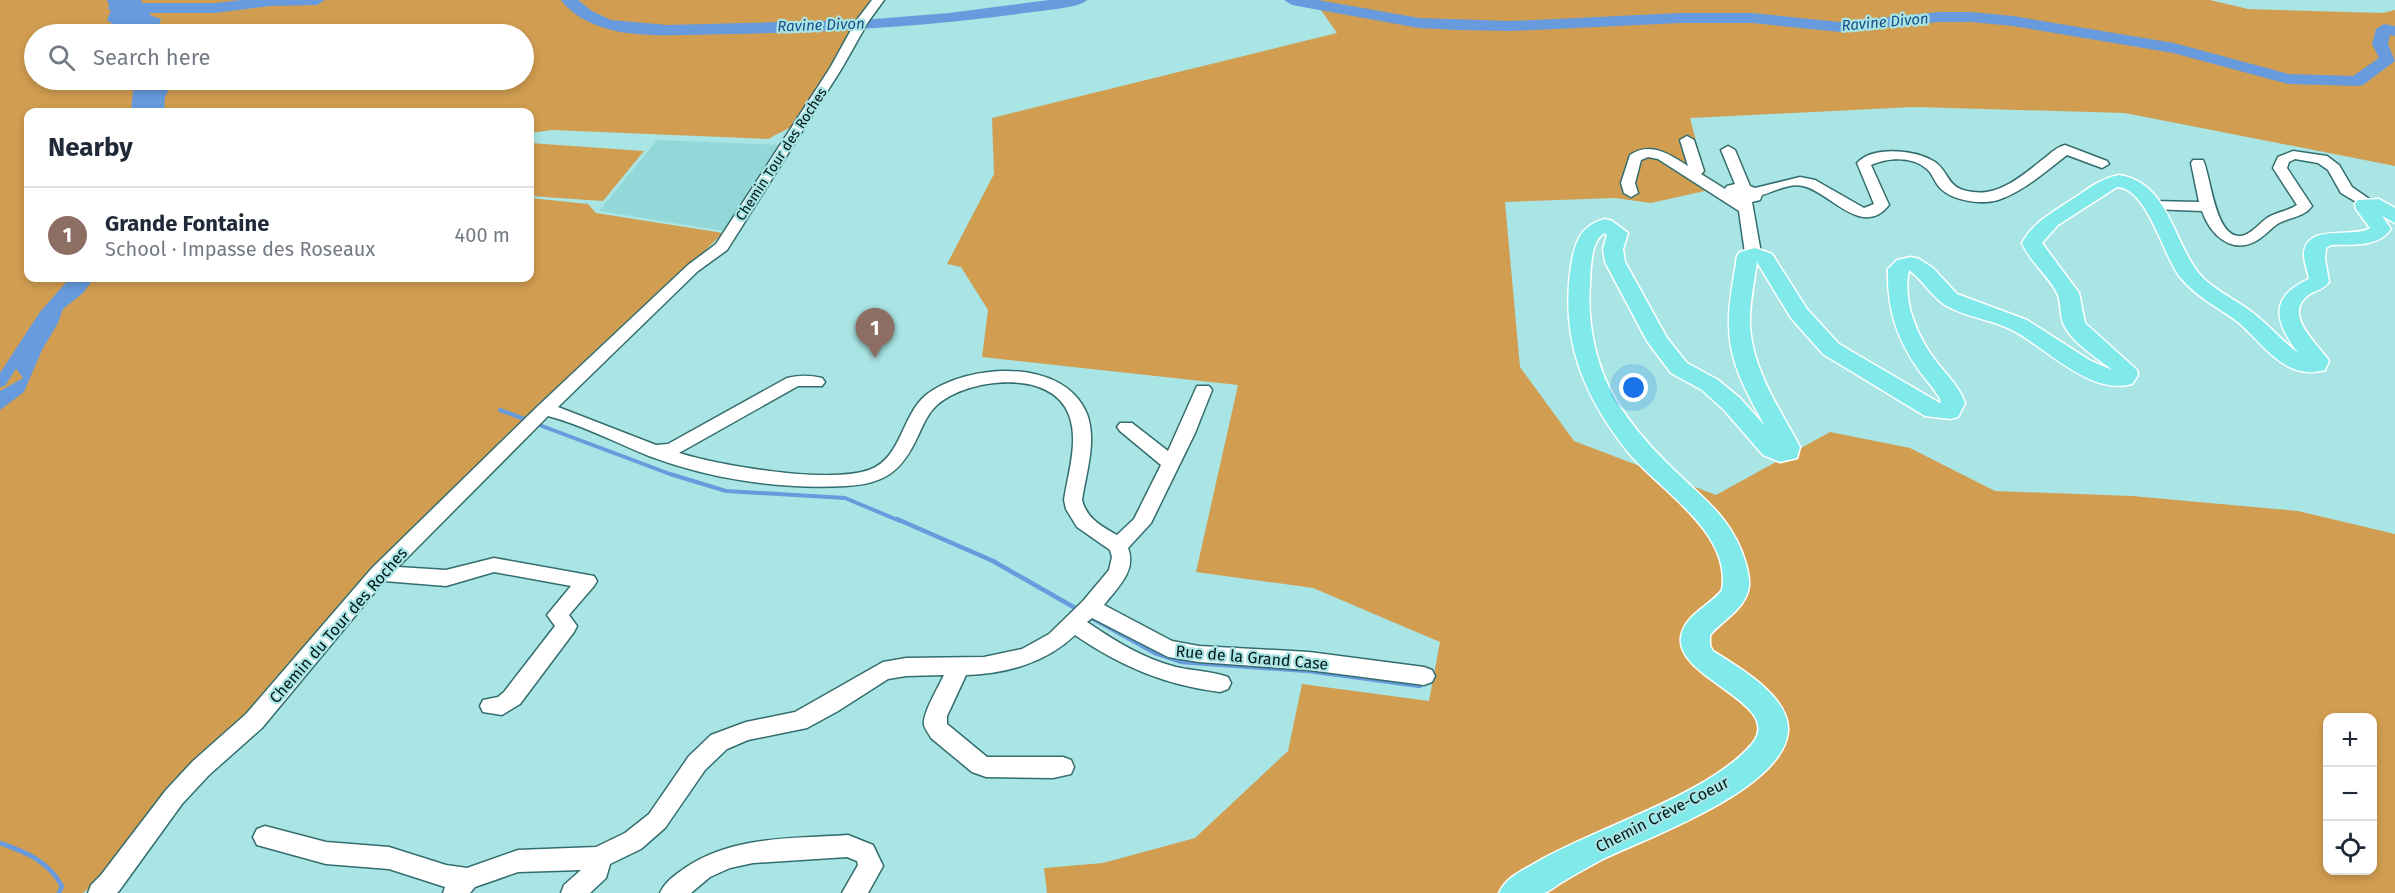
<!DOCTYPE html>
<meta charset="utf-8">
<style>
:root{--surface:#fff;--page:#f6f6f7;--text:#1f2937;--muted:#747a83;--line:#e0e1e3;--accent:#a20334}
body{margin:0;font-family:"Fira Sans",sans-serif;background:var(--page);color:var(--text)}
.controls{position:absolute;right:18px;bottom:18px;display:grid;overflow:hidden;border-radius:12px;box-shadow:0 3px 9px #0003}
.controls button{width:54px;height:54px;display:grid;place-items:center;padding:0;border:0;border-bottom:2px solid var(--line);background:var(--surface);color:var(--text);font:30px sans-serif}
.you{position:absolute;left:1634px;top:388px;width:21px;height:21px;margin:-15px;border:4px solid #fff;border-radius:50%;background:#1a73e8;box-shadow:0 0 0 9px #1a73e833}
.badge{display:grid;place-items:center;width:39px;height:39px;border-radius:50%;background:var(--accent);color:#fff;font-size:20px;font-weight:700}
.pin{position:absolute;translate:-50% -50px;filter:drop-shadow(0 2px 3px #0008)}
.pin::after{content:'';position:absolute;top:32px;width:21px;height:18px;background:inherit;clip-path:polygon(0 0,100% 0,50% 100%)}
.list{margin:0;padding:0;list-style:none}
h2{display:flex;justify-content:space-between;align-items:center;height:78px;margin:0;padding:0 24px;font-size:26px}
h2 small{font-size:20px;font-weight:400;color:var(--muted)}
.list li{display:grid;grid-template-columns:39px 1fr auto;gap:18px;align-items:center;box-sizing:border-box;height:96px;padding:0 24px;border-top:2px solid var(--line)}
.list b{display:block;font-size:22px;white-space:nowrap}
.list p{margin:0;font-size:20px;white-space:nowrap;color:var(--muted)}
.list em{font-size:20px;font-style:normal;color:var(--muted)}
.icon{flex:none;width:33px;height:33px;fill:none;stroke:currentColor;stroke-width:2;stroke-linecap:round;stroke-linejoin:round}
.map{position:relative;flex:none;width:2395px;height:893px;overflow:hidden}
.search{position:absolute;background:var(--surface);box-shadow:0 3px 9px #0003;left:24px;top:24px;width:510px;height:66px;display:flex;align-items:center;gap:15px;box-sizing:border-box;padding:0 21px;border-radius:33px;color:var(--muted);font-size:22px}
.panel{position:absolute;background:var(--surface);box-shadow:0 3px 9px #0003;left:24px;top:108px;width:510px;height:174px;border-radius:12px}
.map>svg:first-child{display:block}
.built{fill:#93d8d8}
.green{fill:#d19e51;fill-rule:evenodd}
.water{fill:#679bdd}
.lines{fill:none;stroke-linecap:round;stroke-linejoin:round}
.stream-far2{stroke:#679bdd;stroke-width:3}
.stream-far1{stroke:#679bdd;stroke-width:4}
.stream{stroke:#679bdd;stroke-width:4.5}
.canal{fill:#679bdd;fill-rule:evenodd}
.river{fill:#679bdd;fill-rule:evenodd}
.minor-casing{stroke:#346d6d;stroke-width:3}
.major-casing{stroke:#fff;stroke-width:3}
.minor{fill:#fff;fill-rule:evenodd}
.major{fill:#80e9e9;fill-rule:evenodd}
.labels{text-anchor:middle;stroke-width:4.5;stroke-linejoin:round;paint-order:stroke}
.far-street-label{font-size:14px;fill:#021818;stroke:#a9e5e4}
.far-water-label{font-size:15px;font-style:italic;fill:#1a4d8a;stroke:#a9e5e4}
.street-label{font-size:16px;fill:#021818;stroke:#a9e5e4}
</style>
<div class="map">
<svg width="2395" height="893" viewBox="0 0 2395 893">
<rect width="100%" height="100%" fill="#a9e5e4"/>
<path class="built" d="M 657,140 L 781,145 L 725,231 L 599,211 Z"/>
<g class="green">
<path d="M 0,0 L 878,0 L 795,125 L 768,139 L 552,130 L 530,133 L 530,112 L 28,112 L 28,278 L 530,278 L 530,198 L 588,204 L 596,213 L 723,233 L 375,570 L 95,883 L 83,893 L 0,893 ZM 34,34 L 524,34 L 524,80 L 34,80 Z"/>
<path d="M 1314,0 L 2210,0 L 2248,9 L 2383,13 L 2395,10 L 2395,166 L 2125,113 L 1914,107 L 1690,118 L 1709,190 L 1651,203 L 1615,198 L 1505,202 L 1520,367 L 1574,441 L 1716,495 L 1830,432 L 1910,448 L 1995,491 L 2132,496 L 2298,511 L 2395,534 L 2395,893 L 1047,893 L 1044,868 L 1103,863 L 1195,838 L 1288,751 L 1302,684 L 1429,701 L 1440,642 L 1313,588 L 1196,572 L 1238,385 L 982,357 L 988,310 L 961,267 L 947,264 L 994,174 L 992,118 L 1337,33 ZM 2328,718 L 2372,718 L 2372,870 L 2328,870 Z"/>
<path d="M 530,143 L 644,151 L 603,201 L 530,196 Z"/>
</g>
<g class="water">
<path d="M 107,0 L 142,0 L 141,5 L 152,16 L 161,19 L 158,29 L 169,31 L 159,34 L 121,34 L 122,31 L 107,20 L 111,10 Z"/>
<path d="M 134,80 L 171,80 L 169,83 L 177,85 L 170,87 L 165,97 L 164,112 L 131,112 Z"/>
<path d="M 74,278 L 94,278 L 83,293 L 63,309 L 58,323 L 42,350 L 24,392 L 0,410 L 0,391 L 23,378 L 13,364 L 22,350 L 32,344 L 33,330 Z"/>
</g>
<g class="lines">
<path class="stream-far2" d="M 164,31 L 247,34"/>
<g class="stream-far1">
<path d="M 500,410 L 527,420"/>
<path d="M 534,423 L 670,474 L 726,491 L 845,498 L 900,521"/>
</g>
<g class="stream">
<path d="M 897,519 L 993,561 L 1077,609"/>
<path d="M 1092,618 L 1155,653 L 1182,662 L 1309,671 L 1420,686"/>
<path d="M 0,843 C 26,852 48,861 62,886 L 59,893"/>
</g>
<path class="canal" d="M 70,278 L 82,278 L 49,317 L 5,386 L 0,387 L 0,373 L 40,312 Z"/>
<g class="river">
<path d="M 241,0 L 325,0 L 317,5 L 270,6 L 215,13 L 115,13 L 107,8 L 115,3 L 215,3 Z"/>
<path d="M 561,0 L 578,0 L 592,11 L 611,20 L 668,25 L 862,20 L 949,13 L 1049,0 L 1087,0 C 1080,8 1038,11 1025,13 C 929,26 832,32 734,34 C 696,34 657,38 620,32 C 598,27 575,19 561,0 Z"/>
<path d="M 1284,0 L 1318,0 L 1419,18 L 1511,21 L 1680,13 L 1752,13 L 1840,22 L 1939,12 L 1971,12 L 2013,16 L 2174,43 L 2289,74 L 2353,76 L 2379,58 L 2372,44 L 2376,29 L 2384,24 L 2395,26 L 2395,36 L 2390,35 L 2388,44 L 2395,61 L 2363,85 L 2357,86 L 2288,84 L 2173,53 L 2013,26 L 1971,22 L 1939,22 L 1840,32 L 1752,23 L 1680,23 L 1511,31 L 1458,30 L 1419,28 L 1292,5 Z"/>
</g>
<defs>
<g id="minor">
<path d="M 872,0 L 884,0 L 868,22 L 842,68 L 727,250 L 698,271 L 558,407 L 656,445 L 668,444 L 787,378 C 800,375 809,375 822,378 L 825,382 L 822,386 L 798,386 L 679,453 C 722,466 827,484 869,470 C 902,458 901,416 926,395 C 967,363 1064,357 1087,414 C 1097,441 1086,473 1082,500 C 1087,519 1101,526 1117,535 L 1134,519 L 1161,465 L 1120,431 L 1117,427 L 1120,423 L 1132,423 L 1168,451 L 1197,386 L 1209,386 L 1212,390 L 1195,433 L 1151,523 L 1128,548 C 1137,571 1117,588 1104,605 L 1172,641 L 1199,646 L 1309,652 L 1424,667 L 1432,670 L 1435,676 L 1432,682 L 1424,685 L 1309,670 L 1199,662 L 1168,657 L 1092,618 L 1087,622 C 1115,641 1144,659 1176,667 C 1193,671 1211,671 1228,677 L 1231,683 L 1228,689 L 1220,692 C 1165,685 1120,666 1075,635 C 1046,663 1005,674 966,675 L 947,716 L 947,724 L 987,757 L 1063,757 L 1071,760 L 1074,767 L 1071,774 L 1053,778 L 986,777 L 972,772 L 931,738 C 929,734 925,729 924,725 C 922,714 939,686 944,675 L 906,676 L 888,679 L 838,711 L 807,728 L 748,740 L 727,749 L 705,770 L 665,828 L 641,849 L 610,864 L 606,878 L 590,893 L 561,893 L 564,885 L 581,870 L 518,872 L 475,887 L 470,893 L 443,893 L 445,887 L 389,869 L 326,864 L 257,845 L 253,837 L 257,829 L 265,826 L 326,842 L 389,847 L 446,865 L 467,868 L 518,850 L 596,847 L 625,833 L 649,814 L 689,756 L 711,735 L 746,722 L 795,712 L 883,662 L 906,658 L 984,657 L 1022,649 L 1049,634 L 1083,601 L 1109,570 L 1112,557 L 1110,550 L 1077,527 L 1066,509 L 1064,500 C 1068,473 1079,441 1069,415 C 1052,368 967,378 937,405 C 928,413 923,425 918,436 C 902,471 885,484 846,486 C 780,490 711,479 649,456 C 616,443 583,425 548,416 L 398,567 L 446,570 L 494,558 L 594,576 L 597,581 L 594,586 L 569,615 L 577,626 L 574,632 L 520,704 L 502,715 L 483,712 L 480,706 L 483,700 L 498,697 L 504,692 L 555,626 L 547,615 L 571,586 L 494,572 L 446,586 L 384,581 L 262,728 L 209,775 L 182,804 L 119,891 L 117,893 L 88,893 L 91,885 L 101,875 L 166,790 L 193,761 L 246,714 L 372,568 L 538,406 L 688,265 L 716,244 L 830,68 L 856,21 Z"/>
<path d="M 1687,136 L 1694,140 L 1704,171 L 1701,174 L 1725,189 L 1727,186 L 1735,184 L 1721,150 L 1728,146 L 1735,150 L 1750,186 L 1755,188 L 1800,177 L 1815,180 L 1864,208 L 1874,204 L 1857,163 C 1873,145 1917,150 1935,162 C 1951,174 1946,189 1973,192 C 2001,196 2025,173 2046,157 C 2052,152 2057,147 2065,145 L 2107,161 L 2109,164 L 2102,168 L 2067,155 C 2046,171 2023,192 1998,200 C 1981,205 1954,201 1941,189 C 1935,183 1933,175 1928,170 C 1914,156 1888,157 1871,165 L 1889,205 C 1862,239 1830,192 1803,186 C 1790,183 1775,191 1762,195 L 1760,200 L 1752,202 L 1761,253 L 1753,258 L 1745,253 L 1739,211 L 1658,159 L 1648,157 L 1641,160 L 1635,183 L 1638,193 L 1631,197 L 1624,193 L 1621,183 L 1630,155 C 1651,141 1670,155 1688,166 L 1680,140 Z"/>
<path d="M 2293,151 L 2327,156 L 2339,165 L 2352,187 L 2375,203 L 2373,206 L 2363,206 L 2341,193 L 2328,170 L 2318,163 L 2295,159 L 2289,162 L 2287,168 L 2312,206 C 2304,217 2291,217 2279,223 C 2271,228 2265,236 2256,241 C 2231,255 2210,234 2202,211 L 2151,209 L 2144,205 L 2151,201 L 2199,202 L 2191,163 L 2193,160 L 2203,160 C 2211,175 2215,245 2245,235 C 2253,232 2260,223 2267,218 C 2276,212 2288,211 2297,205 L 2273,168 L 2278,157 Z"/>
<path d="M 848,835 L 873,845 L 883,866 L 868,893 L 842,893 L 858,865 L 857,861 L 847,857 L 753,863 L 730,868 L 710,877 L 691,893 L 660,893 C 664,884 670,879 678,873 C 727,835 790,839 848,835 Z"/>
</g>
<path id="major" d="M 2119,175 C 2166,182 2172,235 2195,268 C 2208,288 2234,298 2253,313 C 2269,325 2282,341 2298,353 C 2275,322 2268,297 2309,279 C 2308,271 2304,263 2304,255 C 2305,222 2353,239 2370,228 L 2356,209 L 2355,204 L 2358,200 L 2379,199 L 2395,208 L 2395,223 L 2382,216 L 2391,229 C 2378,248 2351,244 2331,245 L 2326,248 L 2325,259 L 2329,282 C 2323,291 2312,290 2305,298 C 2285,318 2319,345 2329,361 L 2325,370 C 2314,373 2305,373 2294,369 C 2271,360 2256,337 2238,322 C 2218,307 2196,297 2180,277 C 2163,256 2148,188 2117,187 L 2058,225 L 2042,243 L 2079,293 L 2085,323 L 2137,370 L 2138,375 L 2132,384 C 2089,396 2045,346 2010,329 C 1989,319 1965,317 1945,305 C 1931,296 1923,280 1909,270 C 1902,303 1918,339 1939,365 C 1948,376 1960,388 1965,403 L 1958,417 L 1950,419 L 1925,416 L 1823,354 L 1791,318 L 1757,262 C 1754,283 1749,305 1750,327 C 1753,371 1780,409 1800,447 L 1797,458 L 1780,462 L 1763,455 L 1724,410 L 1702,390 L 1671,373 L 1647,341 L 1605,262 L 1603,249 L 1607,235 L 1604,233 C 1590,243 1591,268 1590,284 C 1587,325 1596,367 1617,402 C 1631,424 1648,444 1666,462 C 1699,496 1732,515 1746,564 C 1748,572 1751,583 1748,591 C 1742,611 1723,620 1710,635 L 1710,646 L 1713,651 C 1738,667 1790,696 1788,731 C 1784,789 1649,837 1603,859 C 1590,866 1577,873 1564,881 C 1558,884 1551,891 1544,893 C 1532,893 1512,893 1499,893 C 1506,877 1522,871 1537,862 C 1597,827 1709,795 1752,744 C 1786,703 1675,679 1681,637 C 1684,615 1710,606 1722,590 C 1732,532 1659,490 1628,452 C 1583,395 1560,339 1571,266 C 1575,243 1580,225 1605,219 L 1612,221 L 1628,233 L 1623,249 L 1625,262 L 1667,338 L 1687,363 L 1718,380 L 1740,398 L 1765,426 C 1748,395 1729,363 1729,326 C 1728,302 1734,279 1737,256 L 1740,252 L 1755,248 L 1772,254 L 1807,309 L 1839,344 L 1938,402 L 1941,403 L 1940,399 C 1934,388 1925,379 1918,369 C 1896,337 1887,308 1888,269 L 1897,260 L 1911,257 L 1919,259 L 1933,268 L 1957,294 L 2027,320 L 2091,361 L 2112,370 C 2097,357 2073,344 2064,325 C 2059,316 2062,303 2057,293 C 2048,275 2030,262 2022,243 C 2033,223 2050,214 2068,202 C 2086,191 2098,179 2119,175 Z"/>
</defs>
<use href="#minor" class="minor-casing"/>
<use href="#major" class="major-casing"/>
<use href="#minor" class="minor"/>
<use href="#major" class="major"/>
</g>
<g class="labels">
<g class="far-street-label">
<text transform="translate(781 154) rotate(-57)" y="5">Chemin Tour des Roches</text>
</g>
<g class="far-water-label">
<text transform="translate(1885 22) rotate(-5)" y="5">Ravine Divon</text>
<text transform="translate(821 25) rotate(-2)" y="5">Ravine Divon</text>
</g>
<g class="street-label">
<text transform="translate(338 625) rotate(-49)" y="6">Chemin du Tour des Roches</text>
<text transform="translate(1252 657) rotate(5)" y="6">Rue de la Grand Case</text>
<text transform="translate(1662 814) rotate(-27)" y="6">Chemin Crève-Coeur</text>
</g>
</g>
</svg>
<div class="controls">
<button>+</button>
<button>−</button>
<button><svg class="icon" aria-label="locate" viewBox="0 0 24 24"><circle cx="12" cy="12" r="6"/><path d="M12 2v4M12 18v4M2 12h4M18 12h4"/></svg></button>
</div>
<div class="you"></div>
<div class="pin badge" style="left:875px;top:358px;background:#8d6e63">1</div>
<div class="search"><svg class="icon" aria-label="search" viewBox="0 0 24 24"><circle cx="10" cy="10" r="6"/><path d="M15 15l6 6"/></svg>Search here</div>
<section class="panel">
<h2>Nearby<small></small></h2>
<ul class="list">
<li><span class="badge" style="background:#8d6e63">1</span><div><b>Grande Fontaine</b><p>School · Impasse des Roseaux</p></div><em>400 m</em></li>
</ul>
</section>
</div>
